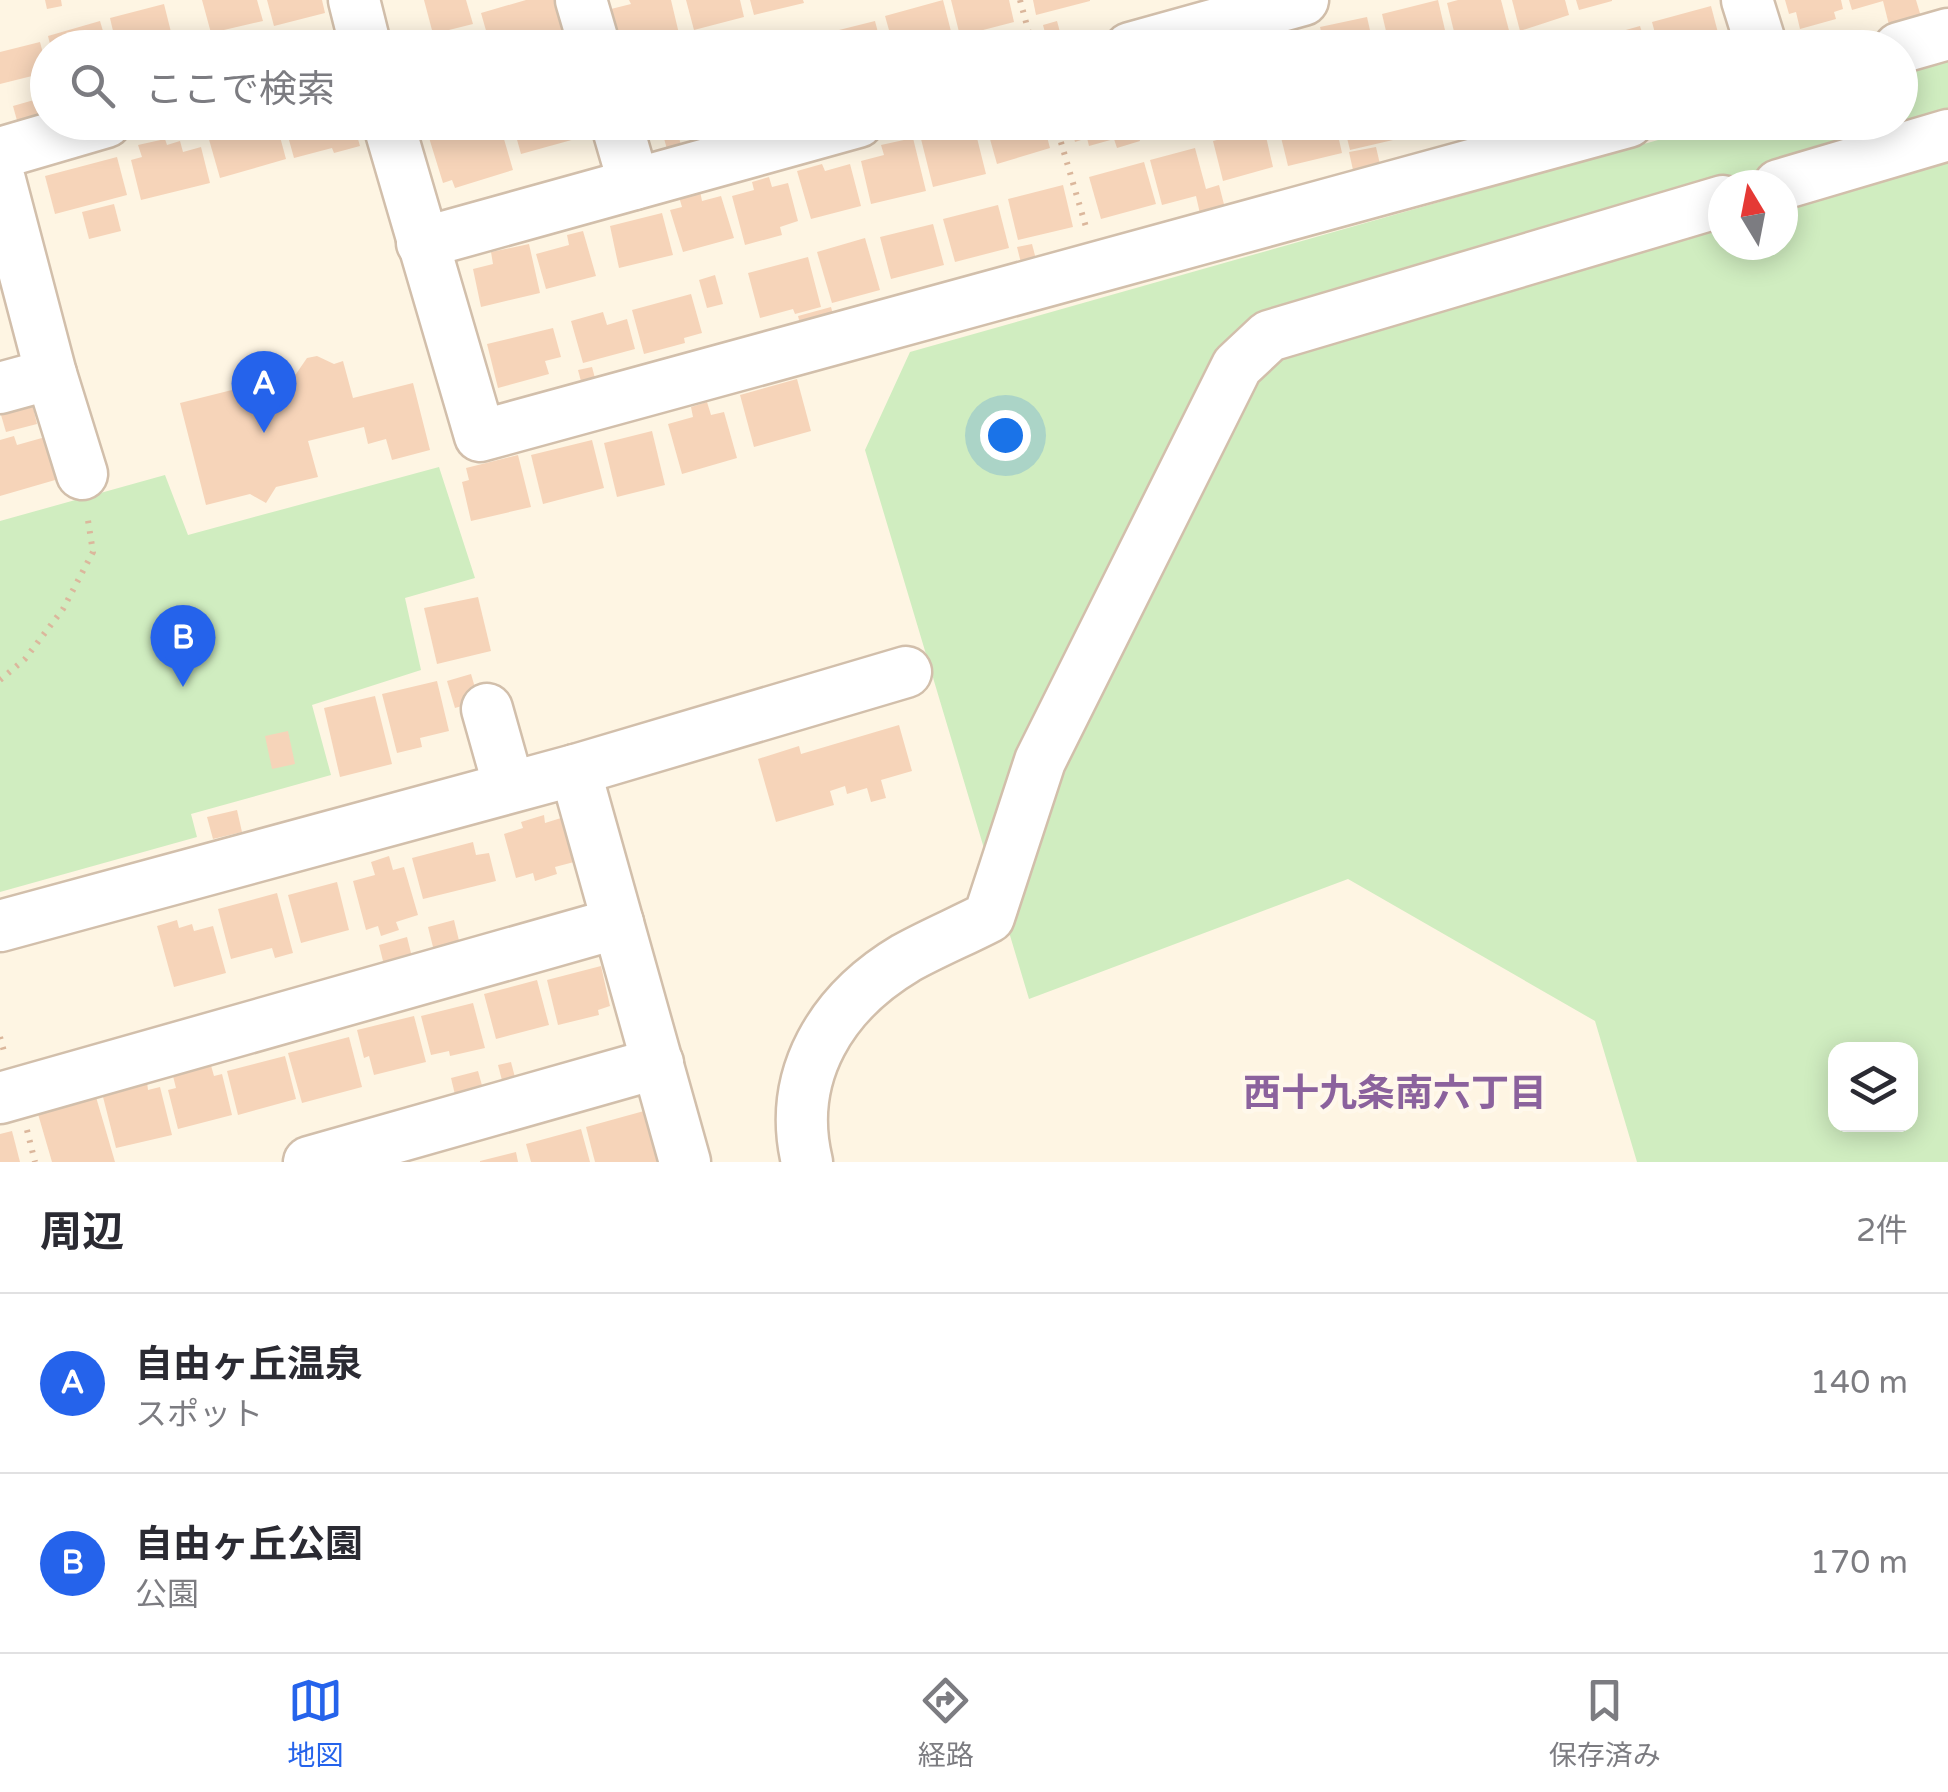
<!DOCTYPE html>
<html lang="ja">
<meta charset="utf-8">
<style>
:root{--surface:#fff;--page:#f7f7f7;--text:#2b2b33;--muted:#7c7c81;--line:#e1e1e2;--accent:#2563eb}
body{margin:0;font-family:"Varela Round","Noto Sans JP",sans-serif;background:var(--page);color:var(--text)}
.controls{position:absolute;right:30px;bottom:30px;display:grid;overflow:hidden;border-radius:20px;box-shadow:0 5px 25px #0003}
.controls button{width:90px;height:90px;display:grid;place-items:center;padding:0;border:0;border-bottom:2px solid var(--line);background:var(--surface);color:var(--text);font:50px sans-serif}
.compass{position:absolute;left:1708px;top:170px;width:90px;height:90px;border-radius:50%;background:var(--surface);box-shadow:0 5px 25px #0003;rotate:350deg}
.you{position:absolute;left:1005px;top:435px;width:35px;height:35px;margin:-25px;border:8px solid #fff;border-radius:50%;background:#1a73e8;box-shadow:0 0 0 15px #1a73e833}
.badge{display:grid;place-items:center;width:65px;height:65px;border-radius:50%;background:var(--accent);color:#fff;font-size:32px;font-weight:700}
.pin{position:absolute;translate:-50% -82px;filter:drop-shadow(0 2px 5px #0008)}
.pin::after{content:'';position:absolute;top:52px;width:35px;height:30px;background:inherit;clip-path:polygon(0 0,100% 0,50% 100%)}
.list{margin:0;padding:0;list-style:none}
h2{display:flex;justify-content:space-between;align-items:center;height:130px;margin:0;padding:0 40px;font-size:42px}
h2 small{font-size:32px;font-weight:400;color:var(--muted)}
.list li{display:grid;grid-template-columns:65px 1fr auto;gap:30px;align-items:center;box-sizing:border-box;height:180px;padding:0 40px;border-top:2px solid var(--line)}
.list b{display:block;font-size:38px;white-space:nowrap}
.list p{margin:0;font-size:32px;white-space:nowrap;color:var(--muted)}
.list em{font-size:32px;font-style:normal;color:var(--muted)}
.icon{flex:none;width:55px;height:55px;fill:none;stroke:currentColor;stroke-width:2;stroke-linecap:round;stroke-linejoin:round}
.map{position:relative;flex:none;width:1948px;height:1162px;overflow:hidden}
.search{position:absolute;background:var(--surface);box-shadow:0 5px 25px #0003;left:30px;right:30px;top:30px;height:110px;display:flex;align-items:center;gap:25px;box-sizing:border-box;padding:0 35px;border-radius:55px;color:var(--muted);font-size:38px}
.sheet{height:490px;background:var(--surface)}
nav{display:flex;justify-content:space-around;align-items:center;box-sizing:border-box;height:140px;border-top:2px solid var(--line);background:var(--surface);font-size:28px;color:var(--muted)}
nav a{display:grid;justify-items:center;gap:5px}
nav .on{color:var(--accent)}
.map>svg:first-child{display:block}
.green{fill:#d0edc0;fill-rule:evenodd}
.building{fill:#f6d4b9}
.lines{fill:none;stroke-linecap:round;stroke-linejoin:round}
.minor-casing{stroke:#d2bfab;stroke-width:55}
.path{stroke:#dbb79c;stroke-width:6;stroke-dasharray:2.5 8;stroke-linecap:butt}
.minor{stroke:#fff;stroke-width:50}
.labels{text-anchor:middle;stroke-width:9;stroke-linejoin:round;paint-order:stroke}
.neighbourhood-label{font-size:38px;font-weight:bold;fill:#8b629d;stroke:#fff8eb}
</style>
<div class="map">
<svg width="1948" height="1162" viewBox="0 0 1948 1162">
<rect width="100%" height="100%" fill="#fef5e3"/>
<g class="green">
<path d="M 1948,57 L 1948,1162 L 1637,1162 L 1595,1021 L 1348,879 L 1029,999 L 865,450 L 910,352 L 1718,123 L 1900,122 L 1901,71 ZM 1723,185 L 1783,185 L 1783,245 L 1723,245 ZM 1836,1050 L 1910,1050 L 1910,1124 L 1836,1124 Z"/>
<path d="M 439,467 L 475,578 L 405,598 L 421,670 L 312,705 L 331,775 L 191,814 L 197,837 L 0,892 L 0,521 L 165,475 L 188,535 Z"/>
</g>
<g class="building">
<path d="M 45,0 L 61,0 L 62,6 L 47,9 Z"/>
<path d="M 202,0 L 257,0 L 263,21 L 211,33 Z"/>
<path d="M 267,0 L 322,0 L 325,13 L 274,26 Z"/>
<path d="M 424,0 L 466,0 L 473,24 L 433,34 Z"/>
<path d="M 526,0 L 558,0 L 571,45 L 543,48 L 541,41 L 518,48 L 491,48 L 481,13 Z"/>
<path d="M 629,0 L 671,0 L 680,38 L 641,48 L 620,48 L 611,9 L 631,4 Z"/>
<path d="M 686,0 L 740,0 L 744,17 L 694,30 Z"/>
<path d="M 750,0 L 803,0 L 804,3 L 754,15 Z"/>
<path d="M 943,0 L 955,47 L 894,48 L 885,16 Z"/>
<path d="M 951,0 L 1009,0 L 1014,22 L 960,36 Z"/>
<path d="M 1033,0 L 1090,0 L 1090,1 L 1036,15 Z"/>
<path d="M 1438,0 L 1448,43 L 1430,48 L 1390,48 L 1382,14 Z"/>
<path d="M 1458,0 L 1501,0 L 1512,42 L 1491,48 L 1458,48 L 1447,3 Z"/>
<path d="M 1512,0 L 1565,0 L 1569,15 L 1520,31 Z"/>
<path d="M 1576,0 L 1612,0 L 1612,1 L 1579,10 Z"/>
<path d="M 1785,0 L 1841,0 L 1843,9 L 1834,12 L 1836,19 L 1800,29 L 1796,12 L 1789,14 Z"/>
<path d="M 1849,0 L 1916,0 L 1922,20 L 1890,29 L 1883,1 L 1852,10 Z"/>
<path d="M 164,4 L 173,40 L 151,48 L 117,48 L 110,18 Z"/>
<path d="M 1711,6 L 1722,48 L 1659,48 L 1652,22 Z"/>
<path d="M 1367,17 L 1374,48 L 1325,48 L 1320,27 Z"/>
<path d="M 100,21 L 108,48 L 51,48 L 48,36 Z"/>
<path d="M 875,21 L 882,48 L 831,48 L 827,33 Z"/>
<path d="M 1057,21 L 1064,47 L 1049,48 L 1043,25 Z"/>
<path d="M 1640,26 L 1647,48 L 1592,48 L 1590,40 Z"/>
<path d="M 475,36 L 479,48 L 437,48 L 437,46 Z"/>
<path d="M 1305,36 L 1308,48 L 1265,48 L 1265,46 Z"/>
<path d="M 976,38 L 978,48 L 961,48 L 960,42 Z"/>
<path d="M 1579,39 L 1581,48 L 1554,48 L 1553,46 Z"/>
<path d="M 816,40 L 818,48 L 792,48 L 792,46 Z"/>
<path d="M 40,42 L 48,72 L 0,84 L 0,52 Z"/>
<path d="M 48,96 L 48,122 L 21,135 L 13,106 Z"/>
<path d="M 204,122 L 276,122 L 286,159 L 220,178 Z"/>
<path d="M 284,122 L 353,122 L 360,146 L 334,153 L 332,148 L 294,158 Z"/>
<path d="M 445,122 L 499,122 L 513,170 L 455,188 L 452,180 L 443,183 L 426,128 Z"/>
<path d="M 512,122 L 582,122 L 586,136 L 521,154 Z"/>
<path d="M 648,122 L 675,122 L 683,153 L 669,156 L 661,128 L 650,130 Z"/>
<path d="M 973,122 L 986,174 L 933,187 L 921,139 L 950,132 L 948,123 Z"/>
<path d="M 993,122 L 1043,122 L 1050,148 L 997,164 L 986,125 Z"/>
<path d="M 1070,122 L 1135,122 L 1140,141 L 1117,148 L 1114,139 L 1089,146 L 1087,138 L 1075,142 Z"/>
<path d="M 1289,122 L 1335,122 L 1342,153 L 1288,166 L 1278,125 Z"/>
<path d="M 1343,122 L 1396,122 L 1398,134 L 1392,136 L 1393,140 L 1350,150 Z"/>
<path d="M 1412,122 L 1460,122 L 1461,124 L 1415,135 Z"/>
<path d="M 1264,128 L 1273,167 L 1223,181 L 1213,141 Z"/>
<path d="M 913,138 L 926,191 L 871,204 L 861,161 L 884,155 L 881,145 Z"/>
<path d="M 165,139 L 167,145 L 180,141 L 183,152 L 201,147 L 210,183 L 141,200 L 131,160 L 142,157 L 138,145 Z"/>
<path d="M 1376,147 L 1382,173 L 1355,179 L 1349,152 Z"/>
<path d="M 1195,148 L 1206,189 L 1219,185 L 1226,212 L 1201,218 L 1196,196 L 1162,205 L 1150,160 Z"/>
<path d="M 117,157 L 127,195 L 55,214 L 45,176 Z"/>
<path d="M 1144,162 L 1156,204 L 1101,219 L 1089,177 Z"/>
<path d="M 822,164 L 825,171 L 850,164 L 861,206 L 811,219 L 797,171 Z"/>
<path d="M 769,177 L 772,187 L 788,183 L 798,221 L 780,227 L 782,235 L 745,245 L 732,196 L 754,190 L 752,182 Z"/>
<path d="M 1063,185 L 1073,227 L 1018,240 L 1008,199 Z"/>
<path d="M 700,191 L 702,201 L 721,196 L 734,238 L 683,252 L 670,210 L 682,207 L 679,197 Z"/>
<path d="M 114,204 L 121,231 L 89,239 L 82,212 Z"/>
<path d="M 998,205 L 1009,248 L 955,262 L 943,219 Z"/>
<path d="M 662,213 L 673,255 L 619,268 L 610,226 Z"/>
<path d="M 933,224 L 944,265 L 891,279 L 880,237 Z"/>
<path d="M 583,231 L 596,276 L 546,289 L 536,254 L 569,245 L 567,235 Z"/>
<path d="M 865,238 L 880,290 L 832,303 L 817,252 Z"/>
<path d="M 529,244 L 540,293 L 481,307 L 473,269 L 493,264 L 491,252 Z"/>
<path d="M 1032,244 L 1038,267 L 1023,271 L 1017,247 Z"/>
<path d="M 808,257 L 821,307 L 795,314 L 793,309 L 760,318 L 748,273 Z"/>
<path d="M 715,275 L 723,304 L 707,308 L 699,280 Z"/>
<path d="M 691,294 L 702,333 L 684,338 L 685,343 L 644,354 L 632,310 Z"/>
<path d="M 831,307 L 836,325 L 803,335 L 798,316 Z"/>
<path d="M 603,312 L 607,325 L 627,319 L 635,349 L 583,363 L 571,321 Z"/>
<path d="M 553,328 L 561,357 L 545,361 L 549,374 L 498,388 L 487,344 Z"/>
<path d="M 317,356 L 334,364 L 343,361 L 353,398 L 413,383 L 430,450 L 392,460 L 386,439 L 368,444 L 364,427 L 308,441 L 318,477 L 276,487 L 266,503 L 250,494 L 206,505 L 180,403 L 296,374 L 307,358 Z"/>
<path d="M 592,367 L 598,389 L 584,393 L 578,370 Z"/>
<path d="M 797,379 L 811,431 L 754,447 L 740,395 Z"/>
<path d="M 707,402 L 711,415 L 724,412 L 737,458 L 682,474 L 668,424 L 693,417 L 691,407 Z"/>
<path d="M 33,407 L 37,424 L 6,432 L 1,415 Z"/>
<path d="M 652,431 L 665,485 L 617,497 L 604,443 Z"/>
<path d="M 14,436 L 17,445 L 49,436 L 62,478 L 0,496 L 0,440 Z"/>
<path d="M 592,440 L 604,488 L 543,504 L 531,455 Z"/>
<path d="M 518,455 L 531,507 L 471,521 L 462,482 L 469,480 L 466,468 Z"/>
<path d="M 478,597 L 491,651 L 437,664 L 424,608 Z"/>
<path d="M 471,674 L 479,701 L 455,708 L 447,681 Z"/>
<path d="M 437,681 L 449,731 L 420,738 L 422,747 L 397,753 L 382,694 Z"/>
<path d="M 375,696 L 392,764 L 340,777 L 324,708 Z"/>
<path d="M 899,725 L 912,771 L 881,780 L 886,798 L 871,802 L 867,788 L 847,794 L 845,786 L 830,791 L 834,805 L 776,822 L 758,759 L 799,746 L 801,754 Z"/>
<path d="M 288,731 L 295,764 L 272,769 L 265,736 Z"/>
<path d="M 237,810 L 242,832 L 213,839 L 207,817 Z"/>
<path d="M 544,815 L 545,823 L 561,818 L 574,862 L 555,867 L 557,874 L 535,881 L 533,873 L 516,878 L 504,834 L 523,828 L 521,822 Z"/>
<path d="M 473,842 L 476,855 L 489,853 L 496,881 L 423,899 L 412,858 Z"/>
<path d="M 389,856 L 393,870 L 404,867 L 418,915 L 396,922 L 399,930 L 381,936 L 378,926 L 366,930 L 353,881 L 375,875 L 371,862 Z"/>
<path d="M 337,882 L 349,930 L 301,943 L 288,895 Z"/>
<path d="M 277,893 L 293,953 L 275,958 L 272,948 L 231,959 L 218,909 Z"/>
<path d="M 177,920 L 179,928 L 192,924 L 194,931 L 213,926 L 226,973 L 174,987 L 157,926 Z"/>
<path d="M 454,920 L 461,949 L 435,955 L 428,927 Z"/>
<path d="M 407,937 L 413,961 L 385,969 L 379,945 Z"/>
<path d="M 601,966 L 610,1006 L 598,1010 L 599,1015 L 558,1025 L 547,980 Z"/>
<path d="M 537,980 L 549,1025 L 496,1039 L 484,994 Z"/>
<path d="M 473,1003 L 485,1048 L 450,1056 L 449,1051 L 431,1055 L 421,1016 Z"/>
<path d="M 414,1016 L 426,1062 L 374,1075 L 369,1056 L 364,1058 L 357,1030 Z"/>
<path d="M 349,1037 L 362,1087 L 302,1103 L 288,1053 Z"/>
<path d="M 285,1056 L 296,1099 L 238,1115 L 227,1071 Z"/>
<path d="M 210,1062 L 214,1076 L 222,1074 L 232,1115 L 178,1129 L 168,1090 L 176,1088 L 172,1072 Z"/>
<path d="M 511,1062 L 518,1089 L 505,1092 L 498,1065 Z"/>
<path d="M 478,1071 L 486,1100 L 458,1107 L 451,1078 Z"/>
<path d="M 147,1082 L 148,1090 L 160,1087 L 172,1135 L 116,1148 L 102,1093 Z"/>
<path d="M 96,1097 L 115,1162 L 52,1162 L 38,1114 Z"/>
<path d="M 644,1111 L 657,1162 L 595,1162 L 586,1127 Z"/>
<path d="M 581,1129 L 590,1162 L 531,1162 L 526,1144 Z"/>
<path d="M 12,1131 L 20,1162 L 0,1162 L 0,1134 Z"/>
<path d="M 516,1152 L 518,1162 L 480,1162 L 480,1161 Z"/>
</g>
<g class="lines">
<defs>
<g id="minor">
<path d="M 354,0 L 366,48"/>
<path d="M 581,0 L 595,48"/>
<path d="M 1747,0 L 1762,48"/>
<path d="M 1130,48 L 1303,0"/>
<path d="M 1899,48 L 1948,34"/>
<path d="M 388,122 L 480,436 L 1628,122"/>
<path d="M 616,122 L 634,184"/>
<path d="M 0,153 L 106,122"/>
<path d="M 0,180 L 51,374 L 82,474"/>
<path d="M 1779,185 L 1948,135"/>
<path d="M 422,243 L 858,122"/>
<path d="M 0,388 L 51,374"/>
<path d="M 487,709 L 509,787"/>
<path d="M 575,770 L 685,1162"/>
<path d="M 0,926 L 575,770 L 906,672"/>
<path d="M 0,1098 L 618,923"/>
<path d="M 309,1162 L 658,1063"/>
<path d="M 807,1162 C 786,1075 832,1002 906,958 C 933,943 962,931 989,917 L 1040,761 L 1237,366 L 1269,336 L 1723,201"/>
</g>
</defs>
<use href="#minor" class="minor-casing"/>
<g class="path">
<path d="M 1020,0 L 1033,48"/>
<path d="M 1055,122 L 1086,227"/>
<path d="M 0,680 L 25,659 L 63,609 L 93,552 L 87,514"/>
<path d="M 0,1037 L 5,1055"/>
<path d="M 27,1130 L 35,1162"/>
</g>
<use href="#minor" class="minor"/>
</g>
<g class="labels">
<g class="neighbourhood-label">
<text x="1395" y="1106">西十九条南六丁目</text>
</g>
</g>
</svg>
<div class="controls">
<button><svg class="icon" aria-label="layers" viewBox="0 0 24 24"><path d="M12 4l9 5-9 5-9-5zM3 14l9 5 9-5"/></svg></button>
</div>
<svg class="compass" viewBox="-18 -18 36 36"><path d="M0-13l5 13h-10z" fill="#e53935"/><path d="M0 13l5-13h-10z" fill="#7c7c81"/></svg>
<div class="you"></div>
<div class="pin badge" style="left:264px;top:433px">A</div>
<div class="pin badge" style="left:183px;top:687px">B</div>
<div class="search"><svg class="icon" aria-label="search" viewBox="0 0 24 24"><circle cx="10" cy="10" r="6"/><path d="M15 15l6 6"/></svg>ここで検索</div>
</div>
<section class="sheet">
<h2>周辺<small>2件</small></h2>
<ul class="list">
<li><span class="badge">A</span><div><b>自由ヶ丘温泉</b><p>スポット</p></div><em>140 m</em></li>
<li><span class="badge">B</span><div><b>自由ヶ丘公園</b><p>公園</p></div><em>170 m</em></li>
</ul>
</section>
<nav>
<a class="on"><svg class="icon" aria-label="map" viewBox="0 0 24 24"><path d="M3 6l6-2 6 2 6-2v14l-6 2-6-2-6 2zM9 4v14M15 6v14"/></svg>地図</a>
<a><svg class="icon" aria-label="directions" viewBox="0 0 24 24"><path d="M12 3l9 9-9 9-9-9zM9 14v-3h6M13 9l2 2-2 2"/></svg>経路</a>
<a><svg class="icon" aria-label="saved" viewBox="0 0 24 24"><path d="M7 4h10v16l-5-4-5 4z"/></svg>保存済み</a>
</nav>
